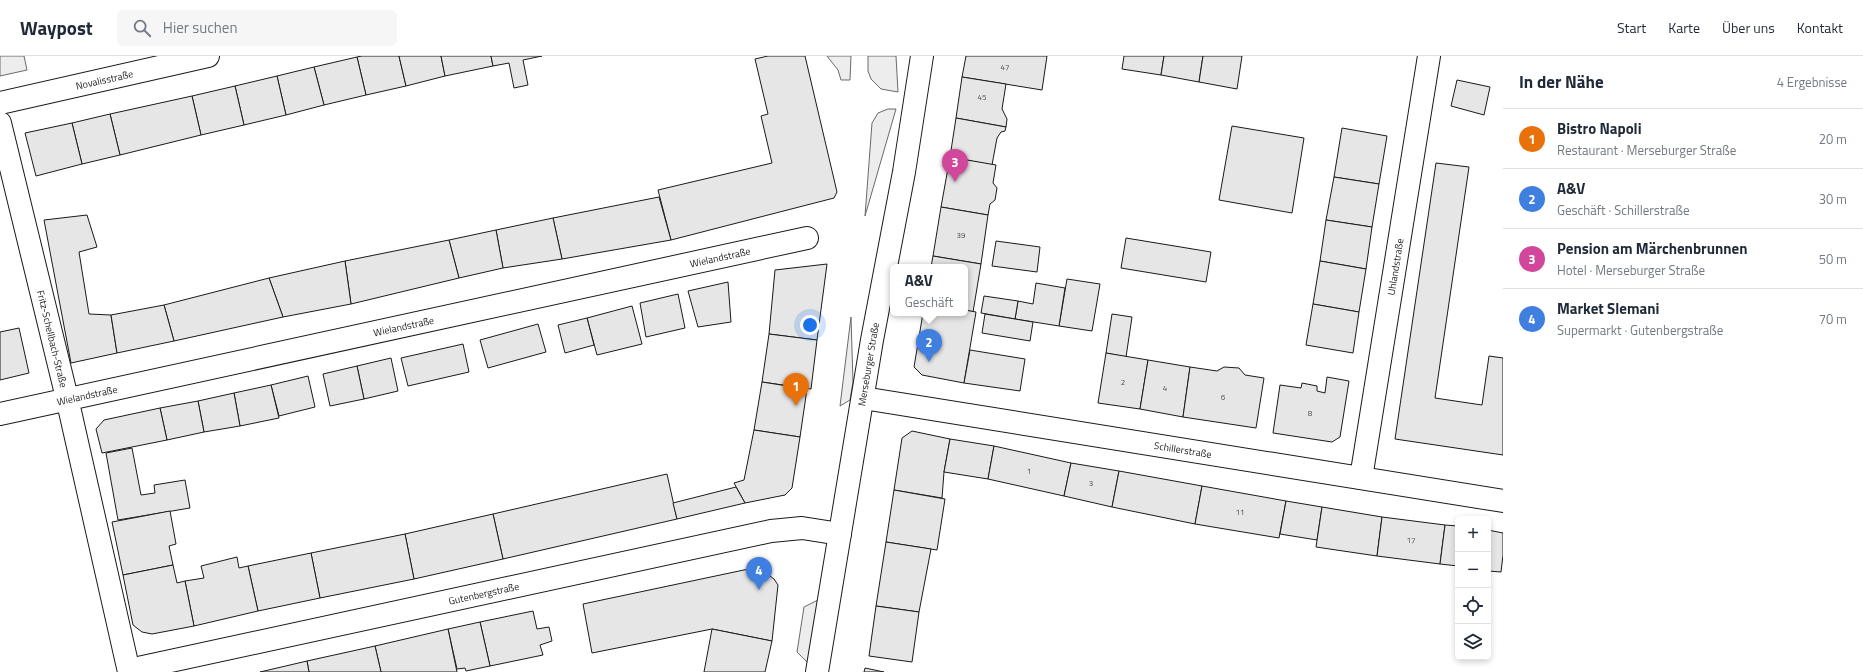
<!DOCTYPE html>
<html lang="de">
<meta charset="utf-8">
<style>
:root{--surface:#fff;--page:#f6f6f7;--text:#1f2937;--muted:#747a83;--line:#e0e1e3;--accent:#0b8043}
body{margin:0;font-family:"Titillium Web",sans-serif;background:var(--page);color:var(--text)}
.controls{position:absolute;right:12px;bottom:12px;display:grid;overflow:hidden;border-radius:6px;box-shadow:0 2px 6px #0003}
.controls button{width:36px;height:36px;display:grid;place-items:center;padding:0;border:0;border-bottom:1px solid var(--line);background:var(--surface);color:var(--text);font:20px sans-serif}
.you{position:absolute;left:810px;top:269px;width:14px;height:14px;margin:-10px;border:3px solid #fff;border-radius:50%;background:#1a73e8;box-shadow:0 0 0 6px #1a73e833}
.badge{display:grid;place-items:center;width:26px;height:26px;border-radius:50%;background:var(--accent);color:#fff;font-size:13px;font-weight:700}
.pin{position:absolute;translate:-50% -33px;filter:drop-shadow(0 1px 2px #0008)}
.pin::after{content:'';position:absolute;top:21px;width:14px;height:12px;background:inherit;clip-path:polygon(0 0,100% 0,50% 100%)}
.popup{position:absolute;left:890px;top:208px;width:78px;height:52px;box-sizing:border-box;display:grid;place-content:center;border-radius:6px;background:var(--surface);filter:drop-shadow(0 1px 3px #0005);font-size:13px;white-space:nowrap;color:var(--muted)}
.popup b{font-size:15px;color:var(--text)}
.popup::after{content:'';position:absolute;left:50%;top:100%;margin-left:-8px;border:8px solid transparent;border-top-color:var(--surface)}
.list{margin:0;padding:0;list-style:none}
h2{display:flex;justify-content:space-between;align-items:center;height:52px;margin:0;padding:0 16px;font-size:17px}
h2 small{font-size:13px;font-weight:400;color:var(--muted)}
.list li{display:grid;grid-template-columns:26px 1fr auto;gap:12px;align-items:center;box-sizing:border-box;height:60px;padding:0 16px;border-top:1px solid var(--line)}
.list b{display:block;font-size:15px;white-space:nowrap}
.list p{margin:0;font-size:13px;white-space:nowrap;color:var(--muted)}
.list em{font-size:13px;font-style:normal;color:var(--muted)}
.icon{flex:none;width:22px;height:22px;fill:none;stroke:currentColor;stroke-width:2;stroke-linecap:round;stroke-linejoin:round}
.map{position:relative;flex:none;width:1503px;height:616px;overflow:hidden}
header{display:flex;align-items:center;gap:24px;box-sizing:border-box;height:56px;padding:0 20px;background:var(--surface);border-bottom:1px solid var(--line)}
header strong{font-size:19px}
nav{display:flex;gap:22px;margin-inline-start:auto;font-size:14px}
.search{width:280px;height:36px;background:var(--page);display:flex;align-items:center;gap:10px;box-sizing:border-box;padding:0 14px;border-radius:6px;color:var(--muted);font-size:15px}
main{display:flex}
aside{flex:1;background:var(--surface)}
.map>svg:first-child{display:block}
.built{fill:#ededed;stroke:#6a6a6a}
.building{fill:#e6e6e6;stroke:#1a1a1a}
.lines{fill:none;stroke-linecap:round;stroke-linejoin:round}
.minor-casing{stroke:#1a1a1a;stroke-width:24}
.major-casing{stroke:#1a1a1a;stroke-width:24}
.minor{stroke:#fff;stroke-width:22}
.major{stroke:#fff;stroke-width:22}
.labels{text-anchor:middle;stroke-width:3;stroke-linejoin:round;paint-order:stroke}
.number-label{font-size:8px;fill:#4d4d4d}
.street-label{font-size:10px;fill:#1a1a1a;stroke:#fff}
</style>
<header>
<strong>Waypost</strong>
<div class="search"><svg class="icon" aria-label="search" viewBox="0 0 24 24"><circle cx="10" cy="10" r="6"/><path d="M15 15l6 6"/></svg>Hier suchen</div>
<nav><a>Start</a><a>Karte</a><a>Über uns</a><a>Kontakt</a></nav>
</header>
<main>
<div class="map">
<svg width="1503" height="616" viewBox="0 0 1503 616">
<rect width="100%" height="100%" fill="#fff"/>
<g class="built">
<path d="M 0,0 L 24,0 L 27,14 L 0,20 Z"/>
<path d="M 827,0 L 851,0 L 850,24 L 841,24 L 838,14 Z"/>
<path d="M 868,0 L 896,0 L 898,36 L 881,33 L 871,23 L 868,15 Z"/>
<path d="M 888,53 L 896,53 L 865,160 L 872,67 L 878,57 Z"/>
<path d="M 851,261 L 853,326 L 850,344 L 840,350 Z"/>
<path d="M 818,544 L 808,607 L 797,596 L 804,551 Z"/>
</g>
<g class="building">
<path d="M 362,0 L 399,0 L 406,30 L 366,39 L 357,1 Z"/>
<path d="M 399,0 L 441,0 L 445,20 L 406,30 Z"/>
<path d="M 441,0 L 491,0 L 493,10 L 445,20 Z"/>
<path d="M 491,0 L 542,0 L 523,4 L 528,29 L 514,32 L 509,7 L 493,10 Z"/>
<path d="M 768,0 L 805,0 L 837,136 L 834,142 L 671,184 L 658,134 L 772,107 L 761,60 L 768,58 L 755,3 Z"/>
<path d="M 966,0 L 1047,0 L 1042,34 L 962,21 Z"/>
<path d="M 1124,0 L 1164,0 L 1161,19 L 1122,13 Z"/>
<path d="M 1164,0 L 1203,0 L 1199,26 L 1161,19 Z"/>
<path d="M 1203,0 L 1242,0 L 1237,33 L 1199,26 Z"/>
<path d="M 357,1 L 366,39 L 324,49 L 314,11 Z"/>
<path d="M 314,11 L 324,49 L 286,59 L 277,20 Z"/>
<path d="M 277,20 L 286,59 L 244,69 L 235,30 Z"/>
<path d="M 962,21 L 1006,28 L 1002,53 L 1007,63 L 1006,71 L 956,62 Z"/>
<path d="M 1457,24 L 1490,31 L 1484,59 L 1451,50 Z"/>
<path d="M 235,30 L 244,69 L 201,79 L 192,40 Z"/>
<path d="M 192,40 L 201,79 L 120,99 L 110,58 Z"/>
<path d="M 110,58 L 120,99 L 82,108 L 72,67 Z"/>
<path d="M 956,62 L 1006,71 L 1005,75 L 1001,76 L 997,82 L 992,109 L 950,101 Z"/>
<path d="M 72,67 L 82,108 L 36,120 L 25,77 Z"/>
<path d="M 1232,70 L 1304,82 L 1292,157 L 1219,144 Z"/>
<path d="M 1342,72 L 1387,80 L 1379,128 L 1334,121 Z"/>
<path d="M 950,101 L 996,109 L 993,127 L 997,132 L 995,144 L 990,148 L 988,159 L 941,151 Z"/>
<path d="M 1436,107 L 1469,111 L 1435,342 L 1482,349 L 1489,300 L 1503,302 L 1503,399 L 1395,383 Z"/>
<path d="M 1334,121 L 1379,128 L 1372,171 L 1326,164 Z"/>
<path d="M 659,141 L 671,184 L 562,203 L 553,162 Z"/>
<path d="M 941,151 L 988,159 L 981,208 L 933,200 Z"/>
<path d="M 87,159 L 97,191 L 79,196 L 89,258 L 111,259 L 117,297 L 71,307 L 44,164 Z"/>
<path d="M 553,162 L 562,203 L 503,212 L 496,174 Z"/>
<path d="M 1326,164 L 1372,171 L 1366,213 L 1320,205 Z"/>
<path d="M 496,174 L 503,212 L 459,222 L 449,184 Z"/>
<path d="M 1126,182 L 1211,196 L 1206,226 L 1121,212 Z"/>
<path d="M 449,184 L 459,222 L 351,248 L 345,205 Z"/>
<path d="M 996,185 L 1040,191 L 1037,216 L 992,210 Z"/>
<path d="M 933,200 L 981,208 L 973,256 L 965,254 L 965,211 L 931,211 Z"/>
<path d="M 345,205 L 351,248 L 283,261 L 269,222 Z"/>
<path d="M 1320,205 L 1366,213 L 1359,256 L 1313,248 Z"/>
<path d="M 827,208 L 817,284 L 769,278 L 775,214 Z"/>
<path d="M 269,222 L 283,261 L 174,285 L 164,249 Z"/>
<path d="M 1067,223 L 1100,228 L 1092,275 L 1059,270 Z"/>
<path d="M 728,226 L 731,266 L 698,271 L 688,235 Z"/>
<path d="M 1036,227 L 1065,232 L 1059,270 L 1015,263 L 1018,245 L 1033,248 Z"/>
<path d="M 678,238 L 685,272 L 646,281 L 640,247 Z"/>
<path d="M 984,240 L 1018,245 L 1015,263 L 981,257 Z"/>
<path d="M 1313,248 L 1359,256 L 1353,297 L 1306,289 Z"/>
<path d="M 164,249 L 174,285 L 117,297 L 111,259 Z"/>
<path d="M 632,250 L 642,288 L 597,299 L 587,262 Z"/>
<path d="M 965,254 L 976,256 L 964,327 L 922,319 L 914,311 L 923,257 L 965,257 Z"/>
<path d="M 985,258 L 1033,266 L 1030,285 L 982,277 Z"/>
<path d="M 1112,258 L 1132,261 L 1126,301 L 1106,297 Z"/>
<path d="M 587,262 L 594,289 L 565,297 L 558,269 Z"/>
<path d="M 538,268 L 546,296 L 488,312 L 480,284 Z"/>
<path d="M 19,272 L 29,317 L 0,324 L 0,276 Z"/>
<path d="M 769,278 L 817,284 L 811,333 L 762,326 Z"/>
<path d="M 463,288 L 469,316 L 408,330 L 401,302 Z"/>
<path d="M 970,294 L 1025,303 L 1020,335 L 964,327 Z"/>
<path d="M 1106,297 L 1148,304 L 1140,353 L 1098,347 Z"/>
<path d="M 391,302 L 398,335 L 364,343 L 357,310 Z"/>
<path d="M 1148,304 L 1190,311 L 1183,361 L 1140,353 Z"/>
<path d="M 357,310 L 364,343 L 330,350 L 323,318 Z"/>
<path d="M 1190,311 L 1217,315 L 1224,311 L 1239,312 L 1245,319 L 1264,322 L 1256,372 L 1183,361 Z"/>
<path d="M 308,320 L 315,351 L 279,360 L 271,329 Z"/>
<path d="M 1327,321 L 1349,325 L 1340,381 L 1332,386 L 1273,377 L 1280,329 L 1301,332 L 1302,327 L 1317,330 L 1317,335 L 1325,337 Z"/>
<path d="M 762,326 L 807,333 L 800,381 L 754,374 Z"/>
<path d="M 271,329 L 279,362 L 240,370 L 234,337 Z"/>
<path d="M 234,337 L 240,370 L 204,376 L 198,345 Z"/>
<path d="M 198,345 L 204,376 L 167,384 L 160,352 Z"/>
<path d="M 160,352 L 167,384 L 102,397 L 96,373 L 104,364 Z"/>
<path d="M 754,374 L 800,381 L 792,432 L 785,439 L 745,447 L 734,427 L 744,424 Z"/>
<path d="M 912,375 L 950,383 L 944,416 L 942,442 L 894,434 L 902,382 Z"/>
<path d="M 950,383 L 994,390 L 988,423 L 944,416 Z"/>
<path d="M 994,390 L 1071,407 L 1064,440 L 988,423 Z"/>
<path d="M 132,392 L 141,439 L 155,437 L 154,429 L 185,424 L 190,452 L 118,464 L 106,397 Z"/>
<path d="M 1071,407 L 1119,415 L 1112,451 L 1064,440 Z"/>
<path d="M 1119,415 L 1202,430 L 1195,468 L 1112,451 Z"/>
<path d="M 667,418 L 677,463 L 503,503 L 493,458 Z"/>
<path d="M 1202,430 L 1286,445 L 1279,482 L 1195,468 Z"/>
<path d="M 736,431 L 745,447 L 677,463 L 673,447 Z"/>
<path d="M 894,434 L 945,443 L 937,494 L 886,486 Z"/>
<path d="M 1286,445 L 1322,451 L 1317,484 L 1280,478 Z"/>
<path d="M 1322,451 L 1382,461 L 1377,500 L 1316,491 Z"/>
<path d="M 170,455 L 176,488 L 169,490 L 173,509 L 123,519 L 112,466 Z"/>
<path d="M 493,458 L 503,503 L 414,523 L 405,478 Z"/>
<path d="M 1382,461 L 1445,469 L 1440,508 L 1377,500 Z"/>
<path d="M 1445,469 L 1458,470 L 1458,510 L 1440,508 Z"/>
<path d="M 1488,474 L 1503,477 L 1503,499 L 1501,516 L 1488,515 Z"/>
<path d="M 405,478 L 414,523 L 320,542 L 311,497 Z"/>
<path d="M 886,486 L 931,493 L 919,556 L 876,550 Z"/>
<path d="M 311,497 L 320,542 L 258,555 L 248,510 Z"/>
<path d="M 237,501 L 239,512 L 248,510 L 258,555 L 194,570 L 185,525 L 204,522 L 201,510 Z"/>
<path d="M 173,509 L 177,527 L 185,525 L 194,570 L 152,578 L 142,576 L 133,569 L 123,519 Z"/>
<path d="M 758,511 L 774,523 L 778,529 L 772,585 L 712,573 L 592,597 L 583,548 Z"/>
<path d="M 876,550 L 919,556 L 912,606 L 869,600 Z"/>
<path d="M 533,555 L 537,573 L 549,571 L 552,585 L 540,589 L 543,599 L 490,610 L 480,566 Z"/>
<path d="M 480,566 L 490,610 L 466,615 L 465,612 L 457,613 L 448,573 Z"/>
<path d="M 448,573 L 457,616 L 381,616 L 375,590 Z"/>
<path d="M 712,573 L 772,585 L 765,616 L 704,616 Z"/>
<path d="M 375,590 L 381,616 L 309,616 L 307,605 Z"/>
<path d="M 307,605 L 309,616 L 260,616 Z"/>
<path d="M 865,612 L 884,616 L 864,616 Z"/>
</g>
<g class="lines">
<defs>
<g id="minor">
<path id="s1" d="M 0,47 L 208,0"/>
<path id="s2" d="M 0,67 L 67,342 L 129,616"/>
<path id="s3" d="M 863,342 L 1503,445"/>
<path id="s4" d="M 0,358 L 807,182"/>
<path id="s5" d="M 1361,422 L 1429,0"/>
<path id="s6" d="M 129,614 L 771,475 L 802,472 L 840,478"/>
</g>
<g id="major">
<path id="s7" d="M 817,616 L 872,284 L 904,116 L 922,0"/>
</g>
</defs>
<use href="#minor" class="minor-casing"/>
<use href="#major" class="major-casing"/>
<use href="#minor" class="minor"/>
<use href="#major" class="major"/>
</g>
<g class="labels">
<g class="number-label">
<text x="1005" y="14">47</text>
<text x="982" y="44">45</text>
<text x="961" y="182">39</text>
<text x="1123" y="329">2</text>
<text x="1165" y="335">4</text>
<text x="1223" y="344">6</text>
<text x="1310" y="360">8</text>
<text x="1029" y="418">1</text>
<text x="1091" y="430">3</text>
<text x="1240" y="459">11</text>
<text x="1411" y="487">17</text>
</g>
<g class="street-label">
<text dy="4" stroke="none"><textPath href="#s1" startOffset="107">Novalisstraße</textPath></text>
<text dy="4" stroke="none"><textPath href="#s4" startOffset="737">Wielandstraße</textPath></text>
<text dy="4" stroke="none"><textPath href="#s5" startOffset="214">Uhlandstraße</textPath></text>
<text dy="4" stroke="none"><textPath href="#s4" startOffset="413">Wielandstraße</textPath></text>
<text dy="4" stroke="none"><textPath href="#s2" startOffset="222">Fritz-Schellbach-Straße</textPath></text>
<text dy="4" stroke="none"><textPath href="#s7" startOffset="312">Merseburger Straße</textPath></text>
<text dy="4" stroke="none"><textPath href="#s4" startOffset="89">Wielandstraße</textPath></text>
<text dy="4" stroke="none"><textPath href="#s3" startOffset="324">Schillerstraße</textPath></text>
<text dy="4" stroke="none"><textPath href="#s6" startOffset="363">Gutenbergstraße</textPath></text>
</g>
</g>
</svg>
<div class="controls">
<button>+</button>
<button>−</button>
<button><svg class="icon" aria-label="locate" viewBox="0 0 24 24"><circle cx="12" cy="12" r="6"/><path d="M12 2v4M12 18v4M2 12h4M18 12h4"/></svg></button>
<button><svg class="icon" aria-label="layers" viewBox="0 0 24 24"><path d="M12 4l9 5-9 5-9-5zM3 14l9 5 9-5"/></svg></button>
</div>
<div class="you"></div>
<div class="pin badge" style="left:796px;top:350px;background:#e8710a">1</div>
<div class="pin badge" style="left:929px;top:306px;background:#3f7fe0">2</div>
<div class="popup"><b>A&amp;V</b>Geschäft</div>
<div class="pin badge" style="left:955px;top:126px;background:#d1479c">3</div>
<div class="pin badge" style="left:759px;top:534px;background:#3f7fe0">4</div>
</div>
<aside>
<h2>In der Nähe<small>4 Ergebnisse</small></h2>
<ul class="list">
<li><span class="badge" style="background:#e8710a">1</span><div><b>Bistro Napoli</b><p>Restaurant · Merseburger Straße</p></div><em>20 m</em></li>
<li><span class="badge" style="background:#3f7fe0">2</span><div><b>A&amp;V</b><p>Geschäft · Schillerstraße</p></div><em>30 m</em></li>
<li><span class="badge" style="background:#d1479c">3</span><div><b>Pension am Märchenbrunnen</b><p>Hotel · Merseburger Straße</p></div><em>50 m</em></li>
<li><span class="badge" style="background:#3f7fe0">4</span><div><b>Market Slemani</b><p>Supermarkt · Gutenbergstraße</p></div><em>70 m</em></li>
</ul>
</aside>
</main>
